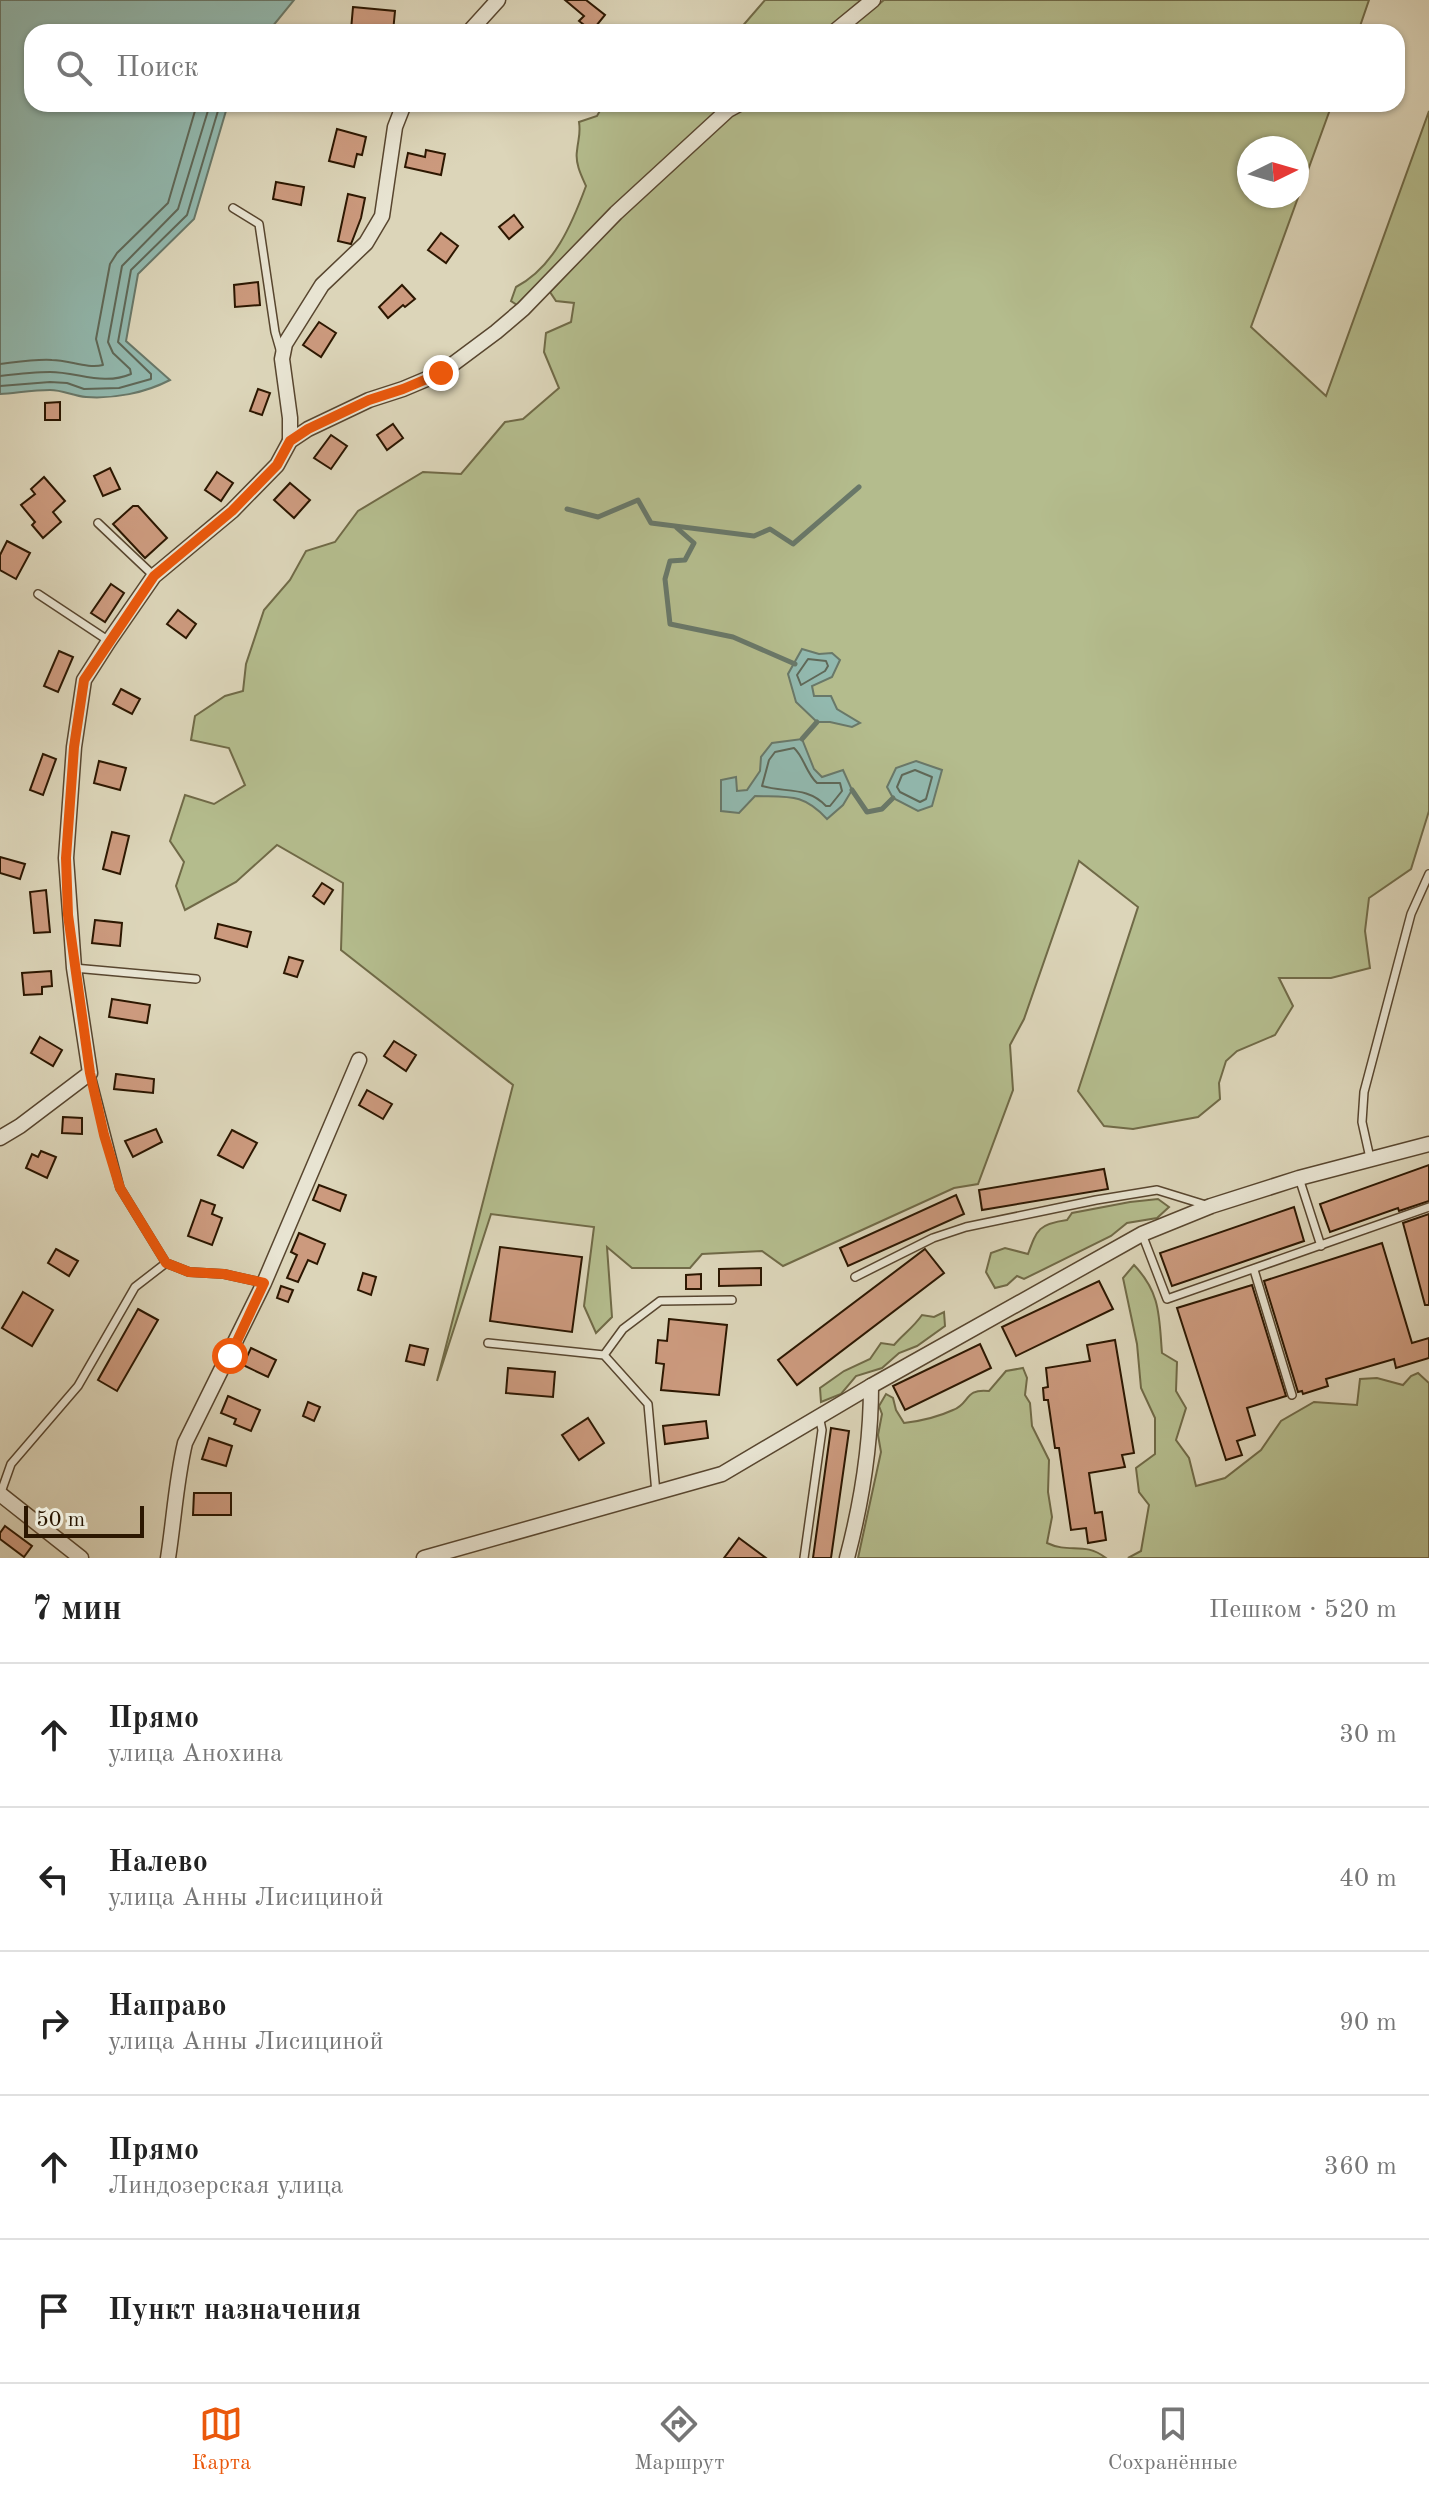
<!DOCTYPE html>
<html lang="ru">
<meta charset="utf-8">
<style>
:root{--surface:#fff;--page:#f2f2f2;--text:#222;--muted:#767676;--line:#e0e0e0;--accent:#ea580c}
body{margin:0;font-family:"Old Standard TT",serif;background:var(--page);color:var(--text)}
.compass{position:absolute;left:1237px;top:136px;width:72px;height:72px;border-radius:50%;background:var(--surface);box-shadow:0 2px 6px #0004;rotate:85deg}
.scale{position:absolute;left:24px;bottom:20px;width:120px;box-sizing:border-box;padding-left:8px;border:4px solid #2c1701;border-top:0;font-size:22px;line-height:28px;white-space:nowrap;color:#2c1701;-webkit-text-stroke:6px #e8e4d2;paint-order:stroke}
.stop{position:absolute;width:24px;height:24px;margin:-18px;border:6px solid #ea580c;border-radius:50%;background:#fff}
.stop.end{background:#ea580c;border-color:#fff;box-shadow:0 2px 8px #0008}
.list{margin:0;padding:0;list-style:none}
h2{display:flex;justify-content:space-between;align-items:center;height:104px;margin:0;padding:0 32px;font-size:34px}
h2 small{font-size:26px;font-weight:400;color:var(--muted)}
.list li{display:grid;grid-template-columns:52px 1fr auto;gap:24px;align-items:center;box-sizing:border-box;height:144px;padding:0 32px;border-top:2px solid var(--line)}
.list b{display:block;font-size:30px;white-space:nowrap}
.list p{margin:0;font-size:26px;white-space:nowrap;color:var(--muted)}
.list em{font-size:26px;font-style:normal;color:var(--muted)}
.icon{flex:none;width:44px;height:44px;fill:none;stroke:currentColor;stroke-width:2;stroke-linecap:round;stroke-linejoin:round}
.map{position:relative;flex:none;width:1429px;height:1558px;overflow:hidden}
.search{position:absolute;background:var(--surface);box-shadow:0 2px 6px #0004;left:24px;right:24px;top:24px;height:88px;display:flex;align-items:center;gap:20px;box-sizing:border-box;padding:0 28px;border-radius:24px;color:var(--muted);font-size:30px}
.sheet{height:824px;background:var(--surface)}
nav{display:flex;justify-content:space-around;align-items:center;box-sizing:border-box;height:112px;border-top:2px solid var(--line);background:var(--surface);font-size:22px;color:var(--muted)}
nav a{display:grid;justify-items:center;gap:4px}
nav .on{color:var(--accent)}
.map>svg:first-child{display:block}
.green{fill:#b4bc8d;stroke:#706a47;stroke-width:2;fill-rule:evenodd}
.water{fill:#92b9af;stroke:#697869;stroke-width:2}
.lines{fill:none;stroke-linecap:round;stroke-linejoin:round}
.shore{stroke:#5f6858;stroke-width:2}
.stream{stroke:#697869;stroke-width:5}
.building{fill:#cc9a7e;stroke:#2c1701;stroke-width:2}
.lane-casing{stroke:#58462f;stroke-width:10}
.street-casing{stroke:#58462f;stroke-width:17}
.lane{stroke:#e8e4d2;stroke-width:7}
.street{stroke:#e8e4d2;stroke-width:14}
.route{stroke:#ea580c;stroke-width:10}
</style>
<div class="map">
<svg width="1429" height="1558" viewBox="0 0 1429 1558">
<rect width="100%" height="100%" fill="#dcd5b9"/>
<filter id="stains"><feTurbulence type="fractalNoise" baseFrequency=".0025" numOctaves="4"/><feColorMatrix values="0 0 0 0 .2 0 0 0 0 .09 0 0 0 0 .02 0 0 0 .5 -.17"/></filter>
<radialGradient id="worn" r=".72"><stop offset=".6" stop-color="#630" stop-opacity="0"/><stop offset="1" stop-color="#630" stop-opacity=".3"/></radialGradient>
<g class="green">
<path d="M 765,0 L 862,0 L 824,32 L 714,32 L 740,29 Z"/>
<path d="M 884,0 L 1369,0 L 1358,32 L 845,32 Z"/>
<path d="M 620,104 L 726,104 L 609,211 L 517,305 L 511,301 L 516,287 C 554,267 572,224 586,186 C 581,175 575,163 577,151 C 578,139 581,134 579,122 L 597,116 L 602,107 L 613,107 Z"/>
<path d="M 752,104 L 1332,104 L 1251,327 L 1326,396 L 1429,111 L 1429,811 L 1411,869 L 1369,898 L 1365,931 L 1370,968 L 1331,978 L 1279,978 L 1293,1006 L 1275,1035 L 1237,1051 L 1226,1061 L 1219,1083 L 1220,1099 L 1198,1117 L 1133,1129 L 1104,1126 L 1078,1091 L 1138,907 L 1079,861 L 1024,1019 L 1010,1045 L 1013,1090 L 978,1184 L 954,1188 L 783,1266 L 762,1251 L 702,1254 L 690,1268 L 632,1268 L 607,1247 L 612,1317 L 596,1333 L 584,1306 L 594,1227 L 491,1214 L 437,1381 L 513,1085 L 341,950 L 343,883 L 277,845 L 236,882 L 185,910 L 176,886 L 184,862 L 170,841 L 185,795 L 214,804 L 245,785 L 229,748 L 191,740 L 195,716 L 225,696 L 243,691 L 246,664 L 264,610 L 290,580 L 306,551 L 335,542 L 358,511 L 423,472 L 461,474 L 505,422 L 523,419 L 559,388 L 544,352 L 546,333 L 571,322 L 574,303 L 556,301 L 550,292 L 621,217 L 731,116 ZM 1249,148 L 1297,148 L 1297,196 L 1249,196 Z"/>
<path d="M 1158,1199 L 1169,1207 L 1157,1218 L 1127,1223 L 1111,1236 L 1024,1279 L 1017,1276 L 1007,1285 L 995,1288 L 986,1272 L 991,1253 L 1005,1248 L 1028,1254 C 1037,1229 1039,1224 1067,1220 L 1072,1213 L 1130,1202 Z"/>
<path d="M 1134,1265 C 1161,1293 1159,1317 1162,1353 L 1177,1362 L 1176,1391 L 1186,1408 L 1176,1440 L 1189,1458 L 1196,1486 L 1225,1478 L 1261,1450 L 1281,1421 L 1314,1402 L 1357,1405 L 1360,1379 L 1377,1378 L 1403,1385 L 1411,1376 L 1418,1373 L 1429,1383 L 1429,1558 L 1128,1558 L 1141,1551 L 1149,1505 L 1139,1492 L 1136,1468 L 1155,1454 L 1155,1418 L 1141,1388 L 1137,1344 L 1123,1278 Z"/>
<path d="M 944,1312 L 945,1326 L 917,1346 L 899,1353 L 882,1368 L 856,1376 L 841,1394 L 821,1402 L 820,1388 L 844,1371 L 870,1359 L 881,1343 L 894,1345 C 903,1334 913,1328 922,1315 L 934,1317 Z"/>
<path d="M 1023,1368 L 1027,1378 L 1025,1395 L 1030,1403 L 1032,1426 L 1049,1460 L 1048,1492 L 1052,1517 L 1047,1543 C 1070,1554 1084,1541 1106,1558 L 858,1558 L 881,1452 L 878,1435 L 882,1414 L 879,1406 L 886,1394 L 893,1398 L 896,1410 L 904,1423 C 921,1421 938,1417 953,1410 C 970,1404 964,1388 989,1391 L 1006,1371 Z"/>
</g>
<g class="water">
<path d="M 0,0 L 294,0 L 268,32 L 32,32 L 32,104 L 228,104 L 194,219 L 138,274 L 126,341 L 170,380 C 145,393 114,399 86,397 C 73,396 63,390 50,390 C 33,390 16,393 0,394 Z"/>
<path d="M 802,649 L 819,654 L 832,653 L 840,660 L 832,677 L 812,686 L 814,696 L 831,696 L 837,709 L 860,723 L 852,727 L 830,722 L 817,722 L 796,702 L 788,674 Z"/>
<path d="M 802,739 L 814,769 L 822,777 L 843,770 L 852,790 L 843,805 L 827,819 C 803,793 789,797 755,796 L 739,813 L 721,811 L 721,780 L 736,777 L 737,791 L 747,790 L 760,771 L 761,757 L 772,743 Z"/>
<path d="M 916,761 L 942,770 L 932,806 L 918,811 L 893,798 L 887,787 L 896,768 Z"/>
</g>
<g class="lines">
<g class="shore">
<path d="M 0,364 C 17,362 35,359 52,360 C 69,360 87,369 103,365 L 96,339 L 110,264 L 117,253 L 168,203 L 197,104"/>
<path d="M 0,376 C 17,374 34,372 50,372 C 78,372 103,386 131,374 L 130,369 L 113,353 L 108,342 L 122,266 L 178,209 L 210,104"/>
<path d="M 0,386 L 50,382 L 67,383 L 84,389 L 119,388 L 151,379 L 151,374 L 118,342 L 131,270 L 187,215 L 220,104"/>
<path d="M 808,659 L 826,661 L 828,666 L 825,671 L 801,685 L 797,675 Z"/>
<path d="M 794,748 C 804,757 806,773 817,783 L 840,783 L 842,791 L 830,806 L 826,806 C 807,786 785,793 762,786 L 769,760 L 775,752 Z"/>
<path d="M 915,770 L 932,777 L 926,799 L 920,802 L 900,792 L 897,787 L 902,775 Z"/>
</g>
<g class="stream">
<path d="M 567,509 L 598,517 L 638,500 L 651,523 L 754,536 L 770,529 L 793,544 L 859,487"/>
<path d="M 677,528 L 694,543 L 685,560 L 670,561 L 665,579 L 670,624 L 733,637 L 795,664"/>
<path d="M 802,739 L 817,722"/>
<path d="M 852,790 L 867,812 L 882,809 L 893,798"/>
</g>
</g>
<g class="building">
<path d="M 565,0 L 586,0 L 605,15 L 592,31 L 579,21 L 584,16 Z"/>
<path d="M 353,7 L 395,11 L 393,32 L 351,30 Z"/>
<path d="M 337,129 L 366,137 L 362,155 L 357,154 L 354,167 L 329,161 Z"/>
<path d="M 426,150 L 445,154 L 441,175 L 405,167 L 408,153 L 425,157 Z"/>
<path d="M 276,182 L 304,187 L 301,205 L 273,199 Z"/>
<path d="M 348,194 L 365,198 L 361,218 L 351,244 L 338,241 Z"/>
<path d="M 514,215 L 523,227 L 509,239 L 499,227 Z"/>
<path d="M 441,233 L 458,246 L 446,263 L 428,250 Z"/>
<path d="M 258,282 L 260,305 L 235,307 L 234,285 Z"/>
<path d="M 402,285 L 415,299 L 405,307 L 403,305 L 388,318 L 379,307 Z"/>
<path d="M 319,322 L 336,333 L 321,357 L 303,345 Z"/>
<path d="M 258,389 L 270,393 L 262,415 L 250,411 Z"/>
<path d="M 60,402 L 60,420 L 45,420 L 45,403 Z"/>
<path d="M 393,424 L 403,438 L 387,450 L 377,435 Z"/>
<path d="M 331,435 L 347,446 L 331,469 L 314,458 Z"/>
<path d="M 110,468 L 120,489 L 103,496 L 94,476 Z"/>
<path d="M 217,472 L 233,483 L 221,501 L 205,490 Z"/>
<path d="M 44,477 L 65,501 L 53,512 L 61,522 L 43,538 L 32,525 L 35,522 L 21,505 L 35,494 L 31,489 Z"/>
<path d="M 290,483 L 310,500 L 294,518 L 274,500 Z"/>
<path d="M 133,506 L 138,506 L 167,538 L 145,558 L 113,524 Z"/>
<path d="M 7,541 L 30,553 L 16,579 L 0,570 L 0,555 Z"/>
<path d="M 111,584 L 124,593 L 105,622 L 91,613 Z"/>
<path d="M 178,610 L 196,624 L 186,638 L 167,624 Z"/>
<path d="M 59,651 L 73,657 L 58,692 L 44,686 Z"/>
<path d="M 121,689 L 140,699 L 132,714 L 113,704 Z"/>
<path d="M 43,754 L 56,759 L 43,795 L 30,790 Z"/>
<path d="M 99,761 L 126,768 L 120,790 L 94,783 Z"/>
<path d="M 112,832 L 129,836 L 120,874 L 103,869 Z"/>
<path d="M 0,857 L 25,864 L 20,879 L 0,873 Z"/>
<path d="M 322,883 L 333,890 L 324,904 L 313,896 Z"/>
<path d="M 46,890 L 50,932 L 34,933 L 30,892 Z"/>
<path d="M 95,920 L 122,923 L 120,946 L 92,943 Z"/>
<path d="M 218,924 L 251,932 L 247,947 L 215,938 Z"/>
<path d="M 289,957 L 303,961 L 297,977 L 284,973 Z"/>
<path d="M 51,971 L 52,986 L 42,987 L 42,994 L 24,995 L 22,973 Z"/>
<path d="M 112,999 L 150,1005 L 147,1023 L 109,1017 Z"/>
<path d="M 40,1037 L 62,1050 L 53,1066 L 31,1053 Z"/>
<path d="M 394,1041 L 416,1055 L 406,1071 L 384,1056 Z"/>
<path d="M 116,1074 L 154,1079 L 153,1093 L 114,1089 Z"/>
<path d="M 367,1090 L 392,1104 L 383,1119 L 359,1105 Z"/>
<path d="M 63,1117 L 82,1118 L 82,1134 L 62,1133 Z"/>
<path d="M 156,1129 L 162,1142 L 133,1157 L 125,1141 Z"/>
<path d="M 232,1130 L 257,1143 L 243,1168 L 218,1155 Z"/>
<path d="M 41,1151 L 56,1157 L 47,1178 L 26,1168 L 32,1154 L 38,1157 Z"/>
<path d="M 1429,1165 L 1429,1201 L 1399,1211 L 1398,1208 L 1330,1232 L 1320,1204 Z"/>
<path d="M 1104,1169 L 1108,1189 L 982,1210 L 979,1190 Z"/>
<path d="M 319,1185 L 346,1195 L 340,1211 L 313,1200 Z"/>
<path d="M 956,1195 L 964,1214 L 848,1266 L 840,1248 Z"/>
<path d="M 201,1200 L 215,1205 L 212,1214 L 222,1218 L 212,1245 L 188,1236 Z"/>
<path d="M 1294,1207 L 1304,1241 L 1172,1286 L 1160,1253 Z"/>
<path d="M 1429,1214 L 1429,1305 L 1425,1305 L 1403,1223 Z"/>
<path d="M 299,1233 L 325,1244 L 317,1264 L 308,1260 L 298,1282 L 287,1278 L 297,1255 L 291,1252 Z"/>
<path d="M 1382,1243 L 1412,1343 L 1429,1338 L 1429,1358 L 1396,1368 L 1394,1359 L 1326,1379 L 1328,1386 L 1303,1394 L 1302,1391 L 1298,1392 L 1264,1281 Z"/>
<path d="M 500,1247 L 582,1257 L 572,1332 L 490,1321 Z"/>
<path d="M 56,1249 L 78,1261 L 69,1276 L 48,1263 Z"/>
<path d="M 925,1249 L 944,1273 L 797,1385 L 778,1360 Z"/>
<path d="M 761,1268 L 761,1285 L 719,1286 L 719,1269 Z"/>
<path d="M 363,1273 L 376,1277 L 371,1295 L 358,1290 Z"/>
<path d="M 701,1274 L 701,1289 L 686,1289 L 686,1275 Z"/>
<path d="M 1099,1281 L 1113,1309 L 1016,1356 L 1002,1327 Z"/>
<path d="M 1252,1285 L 1286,1396 L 1247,1408 L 1255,1435 L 1237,1441 L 1242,1455 L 1226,1460 L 1177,1308 Z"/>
<path d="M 281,1286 L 293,1290 L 288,1302 L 277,1298 Z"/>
<path d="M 23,1292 L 53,1310 L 32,1346 L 2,1328 Z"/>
<path d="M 138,1309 L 158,1320 L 117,1391 L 98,1380 Z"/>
<path d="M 669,1319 L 727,1325 L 719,1395 L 661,1390 L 664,1364 L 656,1363 L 658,1340 L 667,1341 Z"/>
<path d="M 1115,1340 L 1134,1453 L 1122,1455 L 1125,1467 L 1089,1473 L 1095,1513 L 1102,1512 L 1106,1540 L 1088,1543 L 1086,1528 L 1071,1530 L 1059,1448 L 1055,1448 L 1048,1400 L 1044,1400 L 1043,1388 L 1048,1387 L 1046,1368 L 1090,1361 L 1087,1345 Z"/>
<path d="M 980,1344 L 991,1368 L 905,1410 L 893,1386 Z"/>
<path d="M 410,1345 L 428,1349 L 424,1365 L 406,1361 Z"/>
<path d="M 251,1348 L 276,1360 L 268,1377 L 243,1365 Z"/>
<path d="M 508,1368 L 555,1372 L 553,1397 L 506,1393 Z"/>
<path d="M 228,1396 L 260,1410 L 251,1431 L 234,1424 L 236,1419 L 221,1413 Z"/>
<path d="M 308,1402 L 320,1407 L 314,1421 L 303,1416 Z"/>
<path d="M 588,1418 L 604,1443 L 579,1460 L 562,1435 Z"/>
<path d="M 706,1421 L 708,1438 L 665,1444 L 663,1426 Z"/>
<path d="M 831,1428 L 849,1431 L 831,1558 L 813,1558 Z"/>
<path d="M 209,1438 L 232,1446 L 226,1466 L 202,1459 Z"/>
<path d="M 194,1493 L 231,1493 L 231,1515 L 193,1515 Z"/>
<path d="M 5,1526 L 32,1546 L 24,1557 L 0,1539 L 0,1533 Z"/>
<path d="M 739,1538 L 766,1558 L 724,1558 Z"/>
</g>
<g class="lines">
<defs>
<g id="lane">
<path d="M 233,208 L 259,224 L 275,332 L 281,353"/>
<path d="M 98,523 L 154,576"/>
<path d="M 38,594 L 109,641"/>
<path d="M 74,968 L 196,979"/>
<path d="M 91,1075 L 120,1188 L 166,1263 L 189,1272 L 224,1274 L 264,1283"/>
<path d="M 1370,1158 L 1362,1122 L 1364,1092 L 1411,914 L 1429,874"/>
<path d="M 1299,1178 L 1321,1246"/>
<path d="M 1142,1234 L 1167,1299 L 1429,1207"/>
<path d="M 1254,1270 L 1292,1395"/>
<path d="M 855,1277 L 933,1238 L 966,1227 L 1096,1200 L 1157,1190 L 1209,1206"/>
<path d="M 488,1343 L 604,1355 L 648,1404 L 656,1493"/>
<path d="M 604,1355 L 623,1329 L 660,1301 L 732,1300"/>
<path d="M 0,1495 L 11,1464 L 78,1386 L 135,1287 L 166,1263"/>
<path d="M 804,1558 L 822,1430 L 819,1416"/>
</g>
<g id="street">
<path d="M 469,32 L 498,0"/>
<path d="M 834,32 L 873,0"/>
<path d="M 290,441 L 290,418 L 282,359 L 285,344 L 322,285 L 366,243 L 382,216 L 395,127 L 404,104"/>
<path d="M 0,1138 L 20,1126 L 90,1073 L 74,968 L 66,858 L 74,747 L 84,680 L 109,641 L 154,576 L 232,511 L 277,465 L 290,441 L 308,429 L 369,400 L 403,389 L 441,373 L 496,332 L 523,309 L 616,213 L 728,110 L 739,104"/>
<path d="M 0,1494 L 81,1558"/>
<path d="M 168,1558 C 174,1520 176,1481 185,1443 L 264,1283 L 359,1060"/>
<path d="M 424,1558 L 722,1474 L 871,1386 L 1142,1234 L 1211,1206 L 1299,1178 L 1429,1144"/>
<path d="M 847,1558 C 862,1501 871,1446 871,1386"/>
</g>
</defs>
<use href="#lane" class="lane-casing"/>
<use href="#street" class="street-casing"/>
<use href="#lane" class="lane"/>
<use href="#street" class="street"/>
</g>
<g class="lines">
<path class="route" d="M 230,1356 L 264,1283 L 224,1274 L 189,1272 L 166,1263 L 120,1188 L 104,1135 L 90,1073 L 68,915 L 66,858 L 74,747 L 84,680 L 154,576 L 232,511 L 277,465 L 290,441 L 308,429 L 369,400 L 403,389 L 441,373"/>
</g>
<rect width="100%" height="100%" filter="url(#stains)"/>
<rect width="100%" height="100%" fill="url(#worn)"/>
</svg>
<svg class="compass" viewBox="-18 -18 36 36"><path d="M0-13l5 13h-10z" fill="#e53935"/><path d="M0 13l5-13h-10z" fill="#767676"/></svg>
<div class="scale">50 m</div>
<div class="stop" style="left:230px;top:1356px"></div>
<div class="stop end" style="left:441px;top:373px"></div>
<div class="search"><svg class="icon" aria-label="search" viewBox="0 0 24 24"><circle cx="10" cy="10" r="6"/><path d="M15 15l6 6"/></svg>Поиск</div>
</div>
<section class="sheet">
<h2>7 мин<small>Пешком · 520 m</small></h2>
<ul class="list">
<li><svg class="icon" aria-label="ahead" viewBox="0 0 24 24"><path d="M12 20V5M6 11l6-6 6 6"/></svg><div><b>Прямо</b><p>улица Анохина</p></div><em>30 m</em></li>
<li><svg class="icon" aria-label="left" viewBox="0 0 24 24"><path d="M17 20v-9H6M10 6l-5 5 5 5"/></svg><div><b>Налево</b><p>улица Анны Лисициной</p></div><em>40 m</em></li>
<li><svg class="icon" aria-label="right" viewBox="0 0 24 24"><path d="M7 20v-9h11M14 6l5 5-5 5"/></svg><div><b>Направо</b><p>улица Анны Лисициной</p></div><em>90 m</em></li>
<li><svg class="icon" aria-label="ahead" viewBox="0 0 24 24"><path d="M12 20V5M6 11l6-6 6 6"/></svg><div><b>Прямо</b><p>Линдозерская улица</p></div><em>360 m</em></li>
<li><svg class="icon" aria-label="arrive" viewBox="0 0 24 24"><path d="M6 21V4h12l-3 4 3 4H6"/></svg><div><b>Пункт назначения</b></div></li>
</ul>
</section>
<nav>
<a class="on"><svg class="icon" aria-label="map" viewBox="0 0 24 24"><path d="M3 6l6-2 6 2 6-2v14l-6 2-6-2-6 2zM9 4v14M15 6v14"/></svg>Карта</a>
<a><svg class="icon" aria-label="directions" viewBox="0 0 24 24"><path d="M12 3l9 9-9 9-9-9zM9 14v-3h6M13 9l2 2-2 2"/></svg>Маршрут</a>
<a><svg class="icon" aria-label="saved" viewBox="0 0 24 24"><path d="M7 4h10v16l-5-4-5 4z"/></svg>Сохранённые</a>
</nav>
